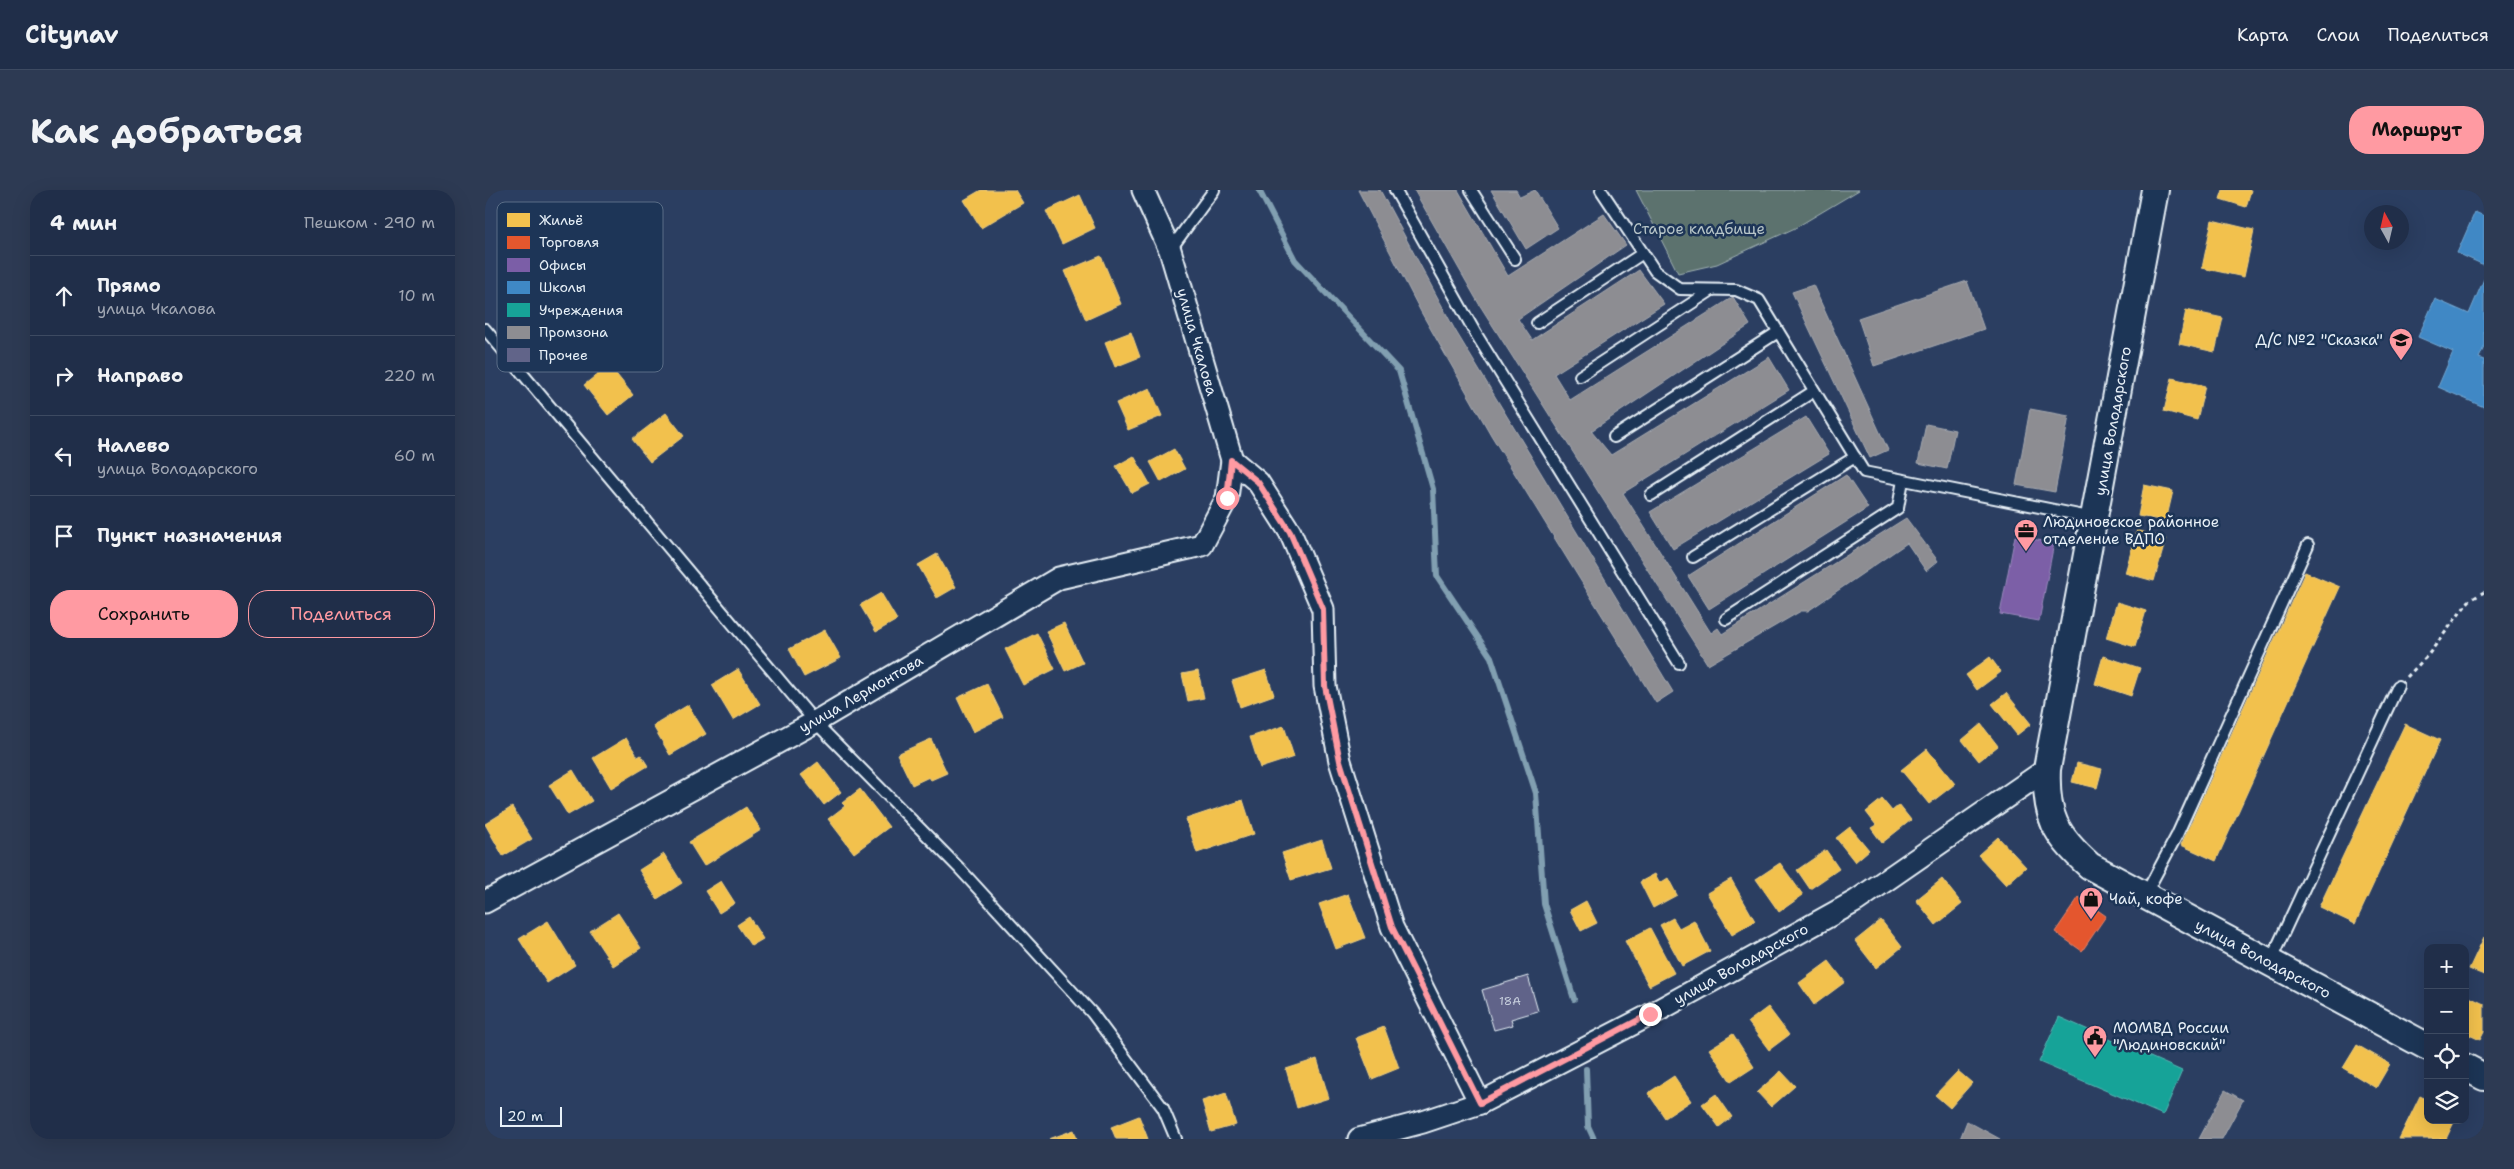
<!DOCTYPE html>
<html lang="ru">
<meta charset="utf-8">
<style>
:root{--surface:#202e49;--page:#2d3a53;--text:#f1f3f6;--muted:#a2a8b4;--line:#3d4a61;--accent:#ff9aa2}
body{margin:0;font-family:"Shantell Sans",sans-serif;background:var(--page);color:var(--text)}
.controls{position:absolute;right:15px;bottom:15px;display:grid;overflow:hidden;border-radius:10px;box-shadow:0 5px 20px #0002}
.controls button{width:45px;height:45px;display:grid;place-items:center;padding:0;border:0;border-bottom:1px solid var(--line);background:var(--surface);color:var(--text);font:25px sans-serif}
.compass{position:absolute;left:1879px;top:15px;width:45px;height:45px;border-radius:50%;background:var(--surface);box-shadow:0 5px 20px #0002;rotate:352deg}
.scale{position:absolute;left:15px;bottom:12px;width:62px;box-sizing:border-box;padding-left:5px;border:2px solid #e8f1f8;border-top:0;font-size:14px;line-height:18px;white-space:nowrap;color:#e8f1f8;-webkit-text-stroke:4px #1d3557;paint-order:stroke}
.stop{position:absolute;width:15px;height:15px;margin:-11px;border:4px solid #ff9aa2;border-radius:50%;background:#fff}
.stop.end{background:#ff9aa2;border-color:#fff;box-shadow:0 1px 5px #0008}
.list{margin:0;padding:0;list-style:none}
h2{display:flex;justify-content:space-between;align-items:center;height:65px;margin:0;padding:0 20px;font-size:21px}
h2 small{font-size:16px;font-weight:400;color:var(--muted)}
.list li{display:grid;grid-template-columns:32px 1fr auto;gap:15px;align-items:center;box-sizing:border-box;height:80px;padding:0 20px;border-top:1px solid var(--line)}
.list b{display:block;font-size:19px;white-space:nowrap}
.list p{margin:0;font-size:16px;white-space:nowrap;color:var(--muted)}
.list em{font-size:16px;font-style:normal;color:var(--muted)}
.actions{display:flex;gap:10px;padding:15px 20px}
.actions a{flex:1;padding:11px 0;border:1px solid var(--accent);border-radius:20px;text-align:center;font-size:18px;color:var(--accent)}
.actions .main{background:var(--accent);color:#111}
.icon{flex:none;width:28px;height:28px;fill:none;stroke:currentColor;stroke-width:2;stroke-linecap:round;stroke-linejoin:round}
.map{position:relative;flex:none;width:1999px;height:949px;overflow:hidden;border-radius:20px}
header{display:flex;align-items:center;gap:30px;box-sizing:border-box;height:70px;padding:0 25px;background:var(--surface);border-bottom:1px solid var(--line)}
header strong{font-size:24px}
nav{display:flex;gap:28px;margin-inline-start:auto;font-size:18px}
.intro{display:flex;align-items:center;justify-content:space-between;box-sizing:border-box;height:120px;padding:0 30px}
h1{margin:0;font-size:35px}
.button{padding:12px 22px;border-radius:20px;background:var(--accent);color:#111;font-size:18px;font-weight:700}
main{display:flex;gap:30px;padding:0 30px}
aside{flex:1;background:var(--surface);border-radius:20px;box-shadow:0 5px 20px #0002}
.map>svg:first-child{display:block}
.green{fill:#5b726e;stroke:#a2b2b3}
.homes{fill:#f2c14e;stroke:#efcf81}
.shops{fill:#e4572e;stroke:#e5856b}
.offices{fill:#7b5ea7;stroke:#9c8abf}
.schools{fill:#3f88c5;stroke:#72a8d4}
.public{fill:#17a398;stroke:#56bab5}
.industry{fill:#8d8d92;stroke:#a8abb1}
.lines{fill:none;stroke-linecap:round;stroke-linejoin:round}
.stream{stroke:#819fb1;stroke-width:6}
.building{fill:#616489;stroke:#e8f1f8}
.service-casing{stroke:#e8f1f8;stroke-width:14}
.minor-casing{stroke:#e8f1f8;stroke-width:25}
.tertiary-casing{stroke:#e8f1f8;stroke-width:30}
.path{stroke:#e8f1f8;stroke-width:3;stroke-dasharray:4 4;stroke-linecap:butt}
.service{stroke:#1d3557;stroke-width:10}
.minor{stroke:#1d3557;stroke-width:21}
.tertiary{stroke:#1d3557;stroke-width:26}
.route{stroke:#ff9aa2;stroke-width:6}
.labels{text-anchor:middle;stroke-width:5;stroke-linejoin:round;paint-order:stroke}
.number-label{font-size:12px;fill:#c6cedc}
.park-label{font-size:15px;fill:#b7c5c8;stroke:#1d3557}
.poi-label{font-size:15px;fill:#e8f1f8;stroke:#1d3557;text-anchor:start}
.street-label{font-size:15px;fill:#e8f1f8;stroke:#1d3557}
.key{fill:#1d3557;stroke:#5a6d87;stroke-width:1}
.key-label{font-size:14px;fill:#e8f1f8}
</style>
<header>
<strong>Citynav</strong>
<nav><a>Карта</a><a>Слои</a><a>Поделиться</a></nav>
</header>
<div class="intro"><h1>Как добраться</h1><a class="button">Маршрут</a></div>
<main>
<aside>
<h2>4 мин<small>Пешком · 290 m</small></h2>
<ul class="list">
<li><svg class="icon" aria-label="ahead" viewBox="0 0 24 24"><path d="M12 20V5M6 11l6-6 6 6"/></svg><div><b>Прямо</b><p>улица Чкалова</p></div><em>10 m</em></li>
<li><svg class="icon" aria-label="right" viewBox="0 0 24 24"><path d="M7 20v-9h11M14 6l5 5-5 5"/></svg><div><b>Направо</b></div><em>220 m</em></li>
<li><svg class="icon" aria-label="left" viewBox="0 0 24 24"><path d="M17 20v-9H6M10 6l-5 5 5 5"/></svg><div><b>Налево</b><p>улица Володарского</p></div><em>60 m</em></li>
<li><svg class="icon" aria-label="arrive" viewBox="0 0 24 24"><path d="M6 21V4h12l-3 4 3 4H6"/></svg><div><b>Пункт назначения</b></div></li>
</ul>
<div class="actions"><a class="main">Сохранить</a><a>Поделиться</a></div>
</aside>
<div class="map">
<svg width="1999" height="949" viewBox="0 0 1999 949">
<rect width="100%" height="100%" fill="#2b3e61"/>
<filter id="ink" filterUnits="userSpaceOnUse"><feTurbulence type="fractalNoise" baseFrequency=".02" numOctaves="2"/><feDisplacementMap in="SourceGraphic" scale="10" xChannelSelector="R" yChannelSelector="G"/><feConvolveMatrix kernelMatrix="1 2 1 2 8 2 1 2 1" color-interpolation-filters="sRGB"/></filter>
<g filter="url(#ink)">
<path class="green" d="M 1151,0 L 1374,0 L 1310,38 L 1232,74 L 1193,83 Z"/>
<g class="homes">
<path d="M 496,0 L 530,0 L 538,13 L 496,38 L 479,10 Z"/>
<path d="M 1738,0 L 1766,0 L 1761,17 L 1735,9 Z"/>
<path d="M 595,5 L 610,38 L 577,54 L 561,21 Z"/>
<path d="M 1727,30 L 1769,40 L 1759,87 L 1717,78 Z"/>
<path d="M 616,66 L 636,114 L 601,130 L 580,81 Z"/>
<path d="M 1701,120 L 1738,128 L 1730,162 L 1694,154 Z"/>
<path d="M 646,142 L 655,167 L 630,177 L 620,152 Z"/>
<path d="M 124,175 L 148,205 L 123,225 L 99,195 Z"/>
<path d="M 1687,188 L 1720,196 L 1712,230 L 1679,221 Z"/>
<path d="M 665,198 L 677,226 L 643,240 L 631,213 Z"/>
<path d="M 181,223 L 199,246 L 165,272 L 147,249 Z"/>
<path d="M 689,259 L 700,279 L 676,292 L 665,272 Z"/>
<path d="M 649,266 L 665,294 L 647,303 L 631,276 Z"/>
<path d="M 1659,295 L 1688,301 L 1681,331 L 1653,326 Z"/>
<path d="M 1652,340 L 1681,349 L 1669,391 L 1640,383 Z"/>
<path d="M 452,364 L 471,397 L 452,408 L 433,375 Z"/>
<path d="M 1820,382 L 1855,397 L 1731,671 L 1696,655 Z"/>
<path d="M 396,403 L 412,430 L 391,442 L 375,415 Z"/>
<path d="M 1632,412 L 1661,421 L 1650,457 L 1621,448 Z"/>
<path d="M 579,433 L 598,473 L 580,481 L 561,441 Z"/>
<path d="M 340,440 L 356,468 L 319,487 L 304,459 Z"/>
<path d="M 552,443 L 570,479 L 538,495 L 520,459 Z"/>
<path d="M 1618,466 L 1655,478 L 1646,506 L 1610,494 Z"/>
<path d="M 1505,467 L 1516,482 L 1492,500 L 1481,485 Z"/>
<path d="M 253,479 L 275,514 L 248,530 L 227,495 Z"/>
<path d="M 781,480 L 789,505 L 755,517 L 747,491 Z"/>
<path d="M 713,481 L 719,508 L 703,511 L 697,484 Z"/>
<path d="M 502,494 L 518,527 L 488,542 L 472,508 Z"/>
<path d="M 1521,503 L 1546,534 L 1532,545 L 1507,514 Z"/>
<path d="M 203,515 L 221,544 L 185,565 L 168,536 Z"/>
<path d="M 1496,534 L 1513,556 L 1494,571 L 1477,550 Z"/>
<path d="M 1920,534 L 1955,550 L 1870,734 L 1834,717 Z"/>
<path d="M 799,536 L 809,567 L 775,578 L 765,547 Z"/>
<path d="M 141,548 L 153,567 L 156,565 L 163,576 L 126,598 L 108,568 Z"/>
<path d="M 446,549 L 462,583 L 446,590 L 444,587 L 427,595 L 412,564 Z"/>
<path d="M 1442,559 L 1470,594 L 1444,614 L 1416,580 Z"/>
<path d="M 333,572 L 356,602 L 339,615 L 316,585 Z"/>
<path d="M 1592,573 L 1617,579 L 1612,598 L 1587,592 Z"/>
<path d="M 88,580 L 107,611 L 83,625 L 64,595 Z"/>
<path d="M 375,599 L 404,637 L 369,663 L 343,629 L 360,616 L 357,613 Z"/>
<path d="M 1397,609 L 1407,621 L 1414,615 L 1426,630 L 1397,653 L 1386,638 L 1391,635 L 1381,622 Z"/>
<path d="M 758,610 L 769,644 L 712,663 L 701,629 Z"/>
<path d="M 27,617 L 47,649 L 18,666 L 0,634 Z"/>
<path d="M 261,617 L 276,640 L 219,676 L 204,652 Z"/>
<path d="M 1365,637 L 1384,660 L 1370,672 L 1351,648 Z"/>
<path d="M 1513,647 L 1541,677 L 1521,695 L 1493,665 Z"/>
<path d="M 837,650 L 846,678 L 806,690 L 797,663 Z"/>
<path d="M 1341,660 L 1354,679 L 1325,699 L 1312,680 Z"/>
<path d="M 179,664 L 197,693 L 172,709 L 154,680 Z"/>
<path d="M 1295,673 L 1318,705 L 1294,722 L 1271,689 Z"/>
<path d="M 1170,684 L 1175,693 L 1183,688 L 1192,705 L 1168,718 L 1155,692 Z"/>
<path d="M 1246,689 L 1270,731 L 1247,745 L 1222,703 Z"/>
<path d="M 1457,689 L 1477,714 L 1451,735 L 1431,710 Z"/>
<path d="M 236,691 L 250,713 L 234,723 L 220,701 Z"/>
<path d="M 863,704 L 880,748 L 851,759 L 834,714 Z"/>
<path d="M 1101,711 L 1112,733 L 1096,741 L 1085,720 Z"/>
<path d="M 133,723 L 156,758 L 128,776 L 105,741 Z"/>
<path d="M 264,727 L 278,749 L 266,756 L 252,735 Z"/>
<path d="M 1188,728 L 1194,738 L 1209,730 L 1225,761 L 1197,776 L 1175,735 Z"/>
<path d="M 1396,730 L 1417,757 L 1391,778 L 1370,751 Z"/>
<path d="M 63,731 L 90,775 L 62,793 L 34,749 Z"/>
<path d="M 1165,738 L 1189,783 L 1164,796 L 1140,751 Z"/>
<path d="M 1999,747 L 1999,785 L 1984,779 Z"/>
<path d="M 1344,771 L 1360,792 L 1329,815 L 1314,793 Z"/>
<path d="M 1980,805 L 1999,814 L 1999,842 L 1995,850 L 1980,843 Z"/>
<path d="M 1283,817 L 1304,845 L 1284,860 L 1263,832 Z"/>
<path d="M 899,837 L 914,878 L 887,889 L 871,848 Z"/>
<path d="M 1248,844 L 1269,877 L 1246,892 L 1224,859 Z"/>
<path d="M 1872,855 L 1905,874 L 1891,898 L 1858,878 Z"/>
<path d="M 832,869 L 844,908 L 812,918 L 801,879 Z"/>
<path d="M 1296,881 L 1310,896 L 1286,917 L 1272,902 Z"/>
<path d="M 1473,881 L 1487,893 L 1465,918 L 1450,905 Z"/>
<path d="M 1189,886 L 1206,911 L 1180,928 L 1163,903 Z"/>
<path d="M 741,903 L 751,935 L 726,942 L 717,911 Z"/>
<path d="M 1231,904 L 1247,927 L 1234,937 L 1217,914 Z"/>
<path d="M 1935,906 L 1943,910 L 1943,930 L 1970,930 L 1961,949 L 1914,949 Z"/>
<path d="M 654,926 L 663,949 L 631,949 L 626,937 Z"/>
<path d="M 589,940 L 592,949 L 564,949 Z"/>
</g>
<path class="shops" d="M 1594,707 L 1621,726 L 1597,761 L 1570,742 Z"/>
<path class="offices" d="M 1530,346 L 1569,353 L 1554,431 L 1515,424 Z"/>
<g class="schools">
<path d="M 1990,22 L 1999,26 L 1999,75 L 1972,63 Z"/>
<path d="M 1999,89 L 1999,157 L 1994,168 L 1999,170 L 1999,217 L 1953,197 L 1968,162 L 1933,147 L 1950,109 L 1984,124 Z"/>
</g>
<path class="public" d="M 1574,827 L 1697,881 L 1678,925 L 1554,872 Z"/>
<g class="industry">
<path d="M 873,0 L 895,0 L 970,140 L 1188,502 L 1171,513 L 1006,245 L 936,122 Z"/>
<path d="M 929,0 L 973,0 L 1023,86 L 1119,24 L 1141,55 L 1033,129 L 1047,150 L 1154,80 L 1179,114 L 1069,184 L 1085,210 L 1248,107 L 1265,135 L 1106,241 L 1126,265 L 1284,167 L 1304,200 L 1138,303 L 1226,443 L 1233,438 L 1237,444 L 1421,328 L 1453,371 L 1441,381 L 1422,353 L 1323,421 L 1316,421 L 1223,475 L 994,114 Z"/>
<path d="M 1006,0 L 1031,0 L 1035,7 L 1050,0 L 1073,38 L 1041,59 Z"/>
<path d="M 1482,91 L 1499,139 L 1389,176 L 1373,128 Z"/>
<path d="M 1328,95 L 1403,260 L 1385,268 L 1307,102 Z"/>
<path d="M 1545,219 L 1584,226 L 1570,302 L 1531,295 Z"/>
<path d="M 1321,227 L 1344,264 L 1188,359 L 1165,322 Z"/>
<path d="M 1441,234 L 1470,240 L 1462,279 L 1433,273 Z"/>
<path d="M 1361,285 L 1383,318 L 1224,419 L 1203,386 Z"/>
<path d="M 1740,900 L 1758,910 L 1737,949 L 1714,949 Z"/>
<path d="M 1482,931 L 1515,949 L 1475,949 Z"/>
</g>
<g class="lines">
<g class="stream">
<path d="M 774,0 L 810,70 L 914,181 L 948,299 L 952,386 L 1006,467 L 1051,603 L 1059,714 L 1089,809"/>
<path d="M 1101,879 L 1103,936 L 1109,949"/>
</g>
</g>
<path class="building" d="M 1043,786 L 1053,821 L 1026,829 L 1028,835 L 1009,840 L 997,800 Z"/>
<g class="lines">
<defs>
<g id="service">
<path d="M 910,0 L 991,144 L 1194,473"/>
<path d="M 986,0 L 1030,69"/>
<path d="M 1116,0 L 1170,81 L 1195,99 L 1251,100 L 1274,110 L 1379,282 L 1609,328"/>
<path d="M 685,60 L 729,0"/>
<path d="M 1052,133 L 1158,63"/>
<path d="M 0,139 L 330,532 L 475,679 L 607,823 L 678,918 L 691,949"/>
<path d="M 1095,186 L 1227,100"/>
<path d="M 1129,247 L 1293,142"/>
<path d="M 1166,305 L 1329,201"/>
<path d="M 1208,367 L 1370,267"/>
<path d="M 1241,429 L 1413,318 L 1418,290"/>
<path d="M 1660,705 L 1692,645 L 1823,355"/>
<path d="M 1785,772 L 1913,496"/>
</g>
<g id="minor">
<path d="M 747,270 L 773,292 L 805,342 L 838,419 L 840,496 L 855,571 L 907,737 L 995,913"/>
<path d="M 0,712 L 330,532 L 574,388 L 717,355 L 742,308 L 747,270 L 685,60 L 658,0"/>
<path d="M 874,949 L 938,932 L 995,913 L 1165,825 L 1371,711 L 1562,579"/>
</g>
<g id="tertiary">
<path d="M 1670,0 L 1562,579 C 1560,626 1570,645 1605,676 L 1943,857"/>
<path d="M 1980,877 L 1999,887"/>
</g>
</defs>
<use href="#service" class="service-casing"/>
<use href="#minor" class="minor-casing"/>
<use href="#tertiary" class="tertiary-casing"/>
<path class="path" d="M 1922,487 L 1943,465 L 1984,411 L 1999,402"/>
<use href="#service" class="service"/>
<use href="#minor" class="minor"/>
<use href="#tertiary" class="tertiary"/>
</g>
</g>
<g class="lines" filter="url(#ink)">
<path class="route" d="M 742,308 L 746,270 L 773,292 L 805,342 L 838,419 L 840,496 L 855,571 L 907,737 L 995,913 L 1165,824"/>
</g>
<defs>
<symbol id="school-pin" viewBox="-11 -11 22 30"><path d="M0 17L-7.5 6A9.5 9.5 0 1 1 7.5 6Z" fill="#ff9aa2" stroke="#1d3557"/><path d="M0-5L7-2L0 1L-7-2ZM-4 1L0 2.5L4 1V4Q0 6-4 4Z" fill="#111"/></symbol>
<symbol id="office-pin" viewBox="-11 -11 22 30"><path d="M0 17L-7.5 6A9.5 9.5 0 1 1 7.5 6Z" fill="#ff9aa2" stroke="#1d3557"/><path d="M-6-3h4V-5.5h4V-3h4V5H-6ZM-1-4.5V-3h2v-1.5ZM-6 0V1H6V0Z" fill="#111"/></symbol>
<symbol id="shop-pin" viewBox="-11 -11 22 30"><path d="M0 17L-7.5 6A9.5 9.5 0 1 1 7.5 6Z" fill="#ff9aa2" stroke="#1d3557"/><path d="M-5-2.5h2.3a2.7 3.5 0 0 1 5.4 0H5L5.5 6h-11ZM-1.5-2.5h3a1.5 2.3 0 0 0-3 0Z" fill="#111"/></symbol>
<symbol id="civic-pin" viewBox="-11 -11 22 30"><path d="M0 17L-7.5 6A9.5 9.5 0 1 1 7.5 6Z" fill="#ff9aa2" stroke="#1d3557"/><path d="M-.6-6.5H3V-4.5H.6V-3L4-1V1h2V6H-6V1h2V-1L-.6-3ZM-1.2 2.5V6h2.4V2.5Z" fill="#111"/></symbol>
</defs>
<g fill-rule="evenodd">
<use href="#school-pin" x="1902" y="136" width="28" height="38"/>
<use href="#office-pin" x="1527" y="327" width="28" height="38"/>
<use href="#shop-pin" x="1592" y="695" width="28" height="38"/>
<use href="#civic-pin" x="1596" y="833" width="28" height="38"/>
</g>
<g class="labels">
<g class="number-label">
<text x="1025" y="815">18А</text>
</g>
<g class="park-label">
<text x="1214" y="44">Старое кладбище</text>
</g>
<g class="poi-label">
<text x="1898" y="155" text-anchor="end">Д/С №2 "Сказка"</text>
<text x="1558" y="337">Людиновское районное<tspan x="1558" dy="17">отделение ВДПО</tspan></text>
<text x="1624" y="714">Чай, кофе</text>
<text x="1628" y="843">МОМВД России<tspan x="1628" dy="17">"Людиновский"</tspan></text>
</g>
<g class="street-label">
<text transform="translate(712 152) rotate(74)" y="5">улица Чкалова</text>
<text transform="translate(1628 231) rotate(-80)" y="5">улица Володарского</text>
<text transform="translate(376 504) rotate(-30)" y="5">улица Лермонтова</text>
<text transform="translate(1778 769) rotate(28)" y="5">улица Володарского</text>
<text transform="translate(1256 774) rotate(-29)" y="5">улица Володарского</text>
</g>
</g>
<rect x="12" y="12" width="166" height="170" rx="8" class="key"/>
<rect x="22" y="23" width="23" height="14" fill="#f2c14e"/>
<rect x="22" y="46" width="23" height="13" fill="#e4572e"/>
<rect x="22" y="68" width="23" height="14" fill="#7b5ea7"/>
<rect x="22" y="91" width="23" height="13" fill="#3f88c5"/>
<rect x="22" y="113" width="23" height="14" fill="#17a398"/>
<rect x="22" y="136" width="23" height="13" fill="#8d8d92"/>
<rect x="22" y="158" width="23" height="14" fill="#616489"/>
<g class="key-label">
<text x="54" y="35">Жильё</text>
<text x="54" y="57">Торговля</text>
<text x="54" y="80">Офисы</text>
<text x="54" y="102">Школы</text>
<text x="54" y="125">Учреждения</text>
<text x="54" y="147">Промзона</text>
<text x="54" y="170">Прочее</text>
</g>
</svg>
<div class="controls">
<button>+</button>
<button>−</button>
<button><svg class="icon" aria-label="locate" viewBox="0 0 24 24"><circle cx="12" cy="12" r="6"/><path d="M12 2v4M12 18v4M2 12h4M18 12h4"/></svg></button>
<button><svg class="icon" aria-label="layers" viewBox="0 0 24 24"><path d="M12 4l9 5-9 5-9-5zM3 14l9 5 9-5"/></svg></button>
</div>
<svg class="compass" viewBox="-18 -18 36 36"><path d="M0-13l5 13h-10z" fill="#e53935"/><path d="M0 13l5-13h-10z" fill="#a2a8b4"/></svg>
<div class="scale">20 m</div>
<div class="stop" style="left:742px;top:308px"></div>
<div class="stop end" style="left:1165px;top:824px"></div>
</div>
</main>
